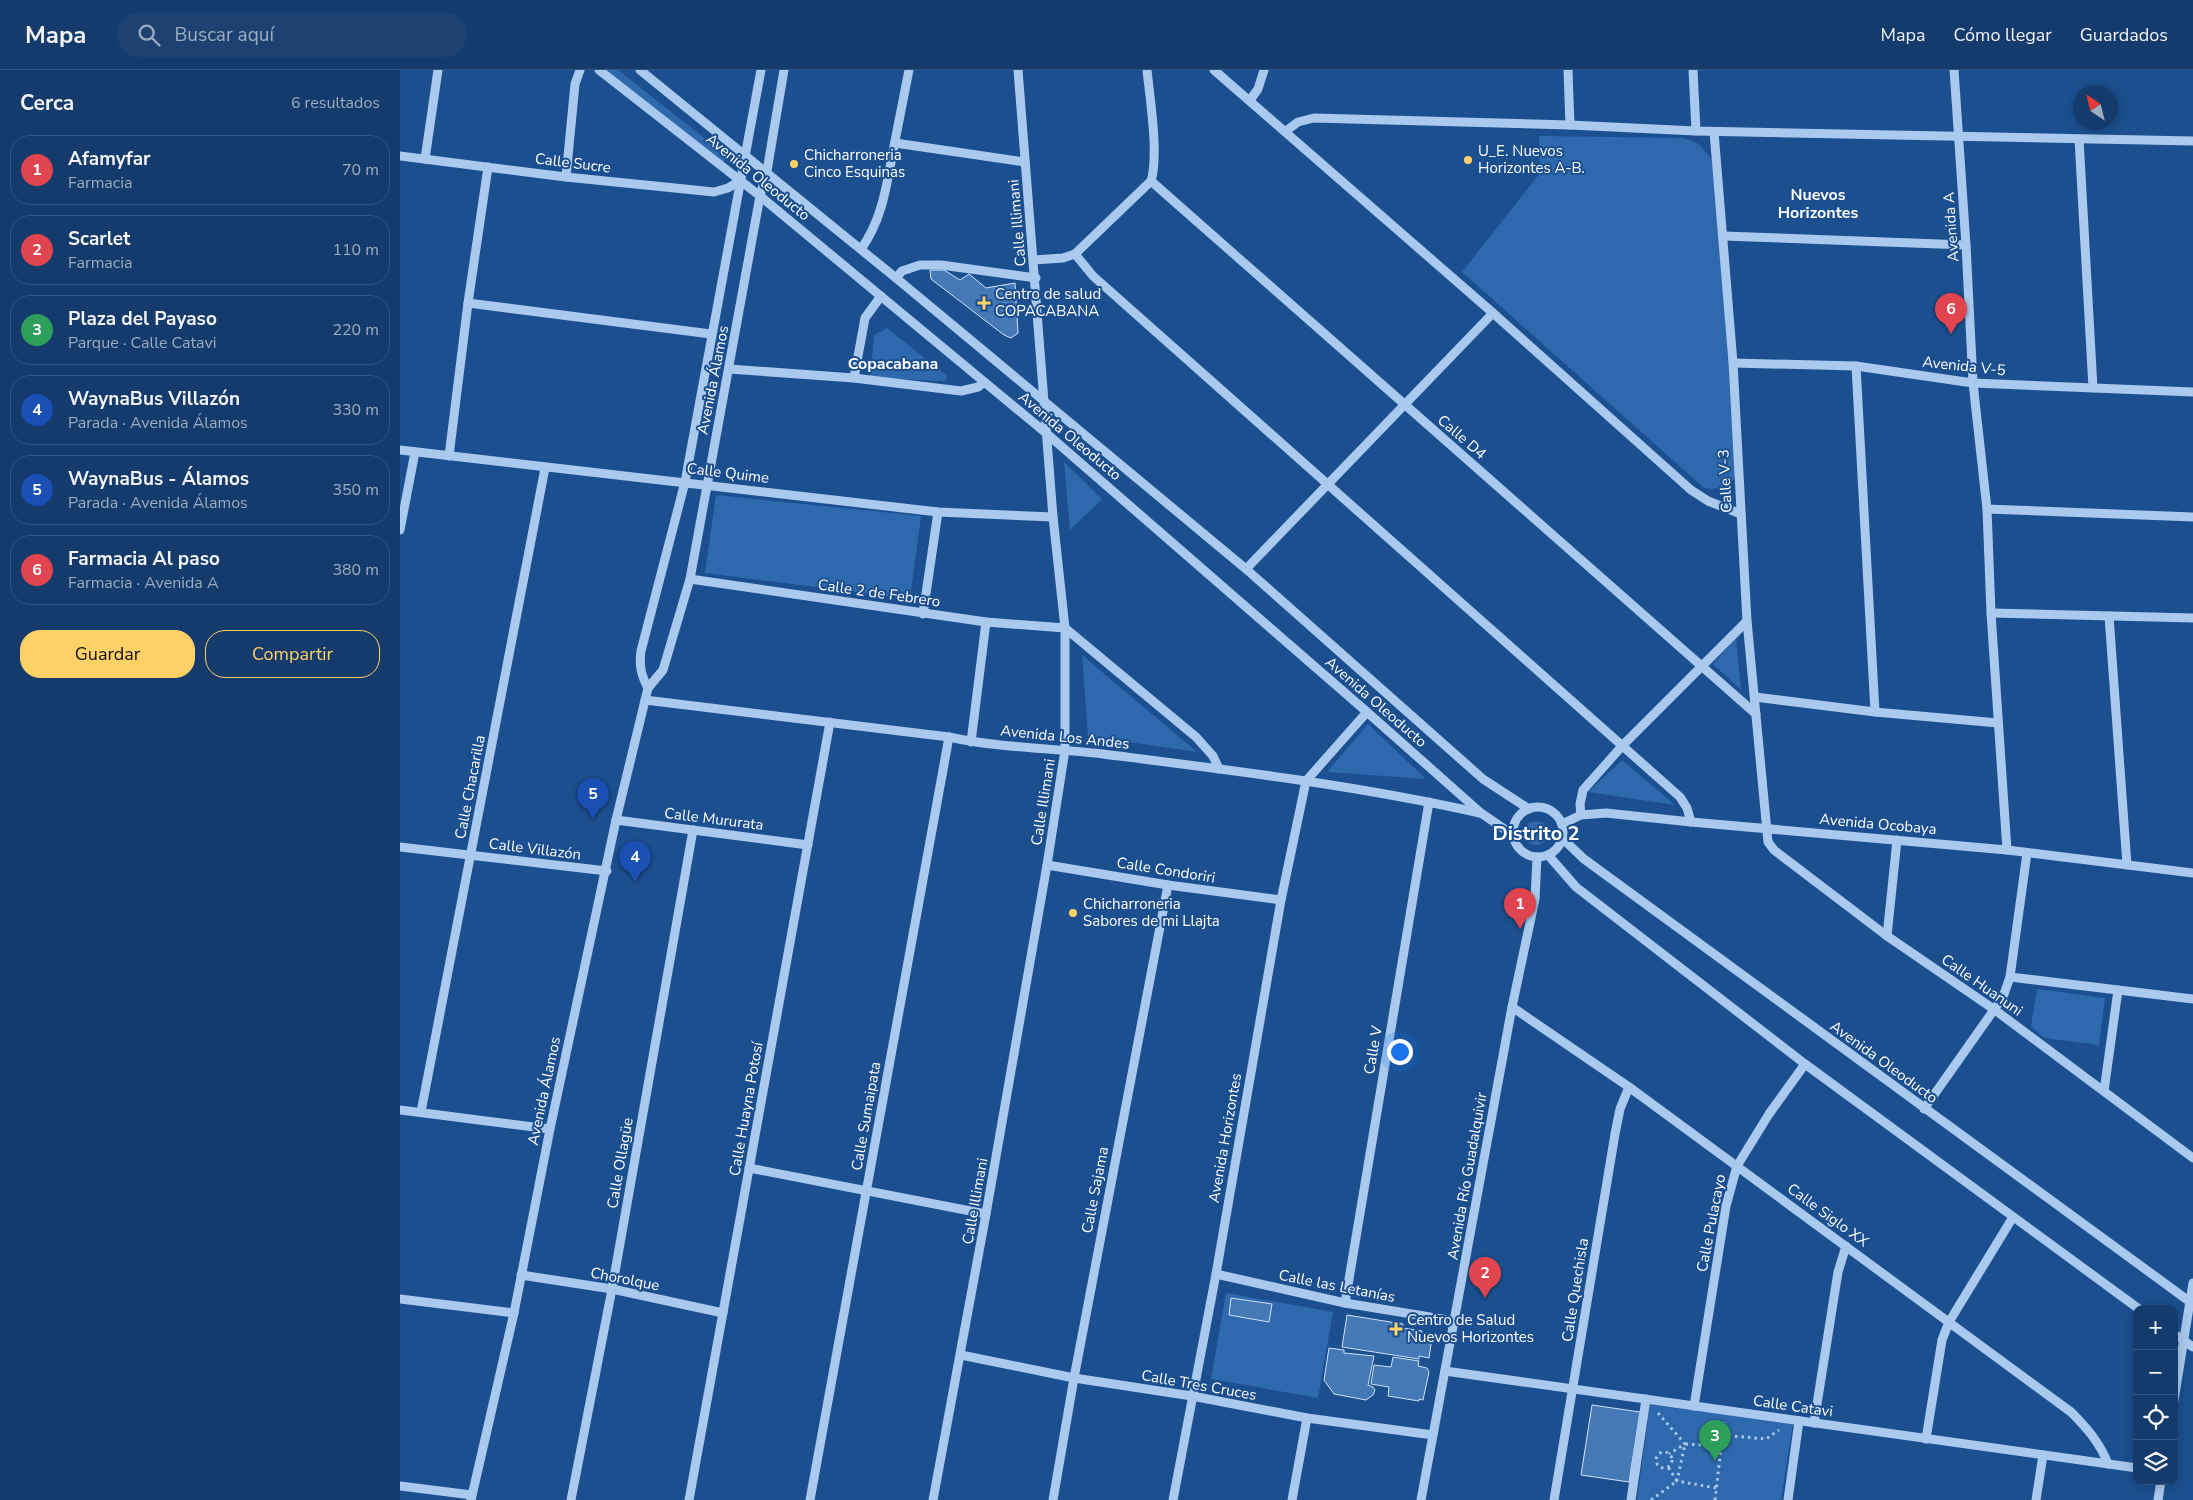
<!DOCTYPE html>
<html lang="es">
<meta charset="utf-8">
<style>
:root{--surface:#143b6b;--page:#1d4271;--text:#f1f3f6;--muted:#9dadc1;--line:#33557e;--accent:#ffd166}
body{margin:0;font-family:"Nunito Sans",sans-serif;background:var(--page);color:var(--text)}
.controls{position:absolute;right:15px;bottom:15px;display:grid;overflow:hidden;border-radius:10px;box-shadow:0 2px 12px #0003}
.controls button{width:45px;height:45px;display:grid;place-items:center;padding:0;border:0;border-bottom:1px solid var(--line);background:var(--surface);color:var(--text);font:25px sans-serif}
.compass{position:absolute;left:1673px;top:15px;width:45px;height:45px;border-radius:50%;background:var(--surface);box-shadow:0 2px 12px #0003;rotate:325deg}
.you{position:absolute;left:999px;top:981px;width:18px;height:18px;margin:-12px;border:4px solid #fff;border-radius:50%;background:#1a73e8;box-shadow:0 0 0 8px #1a73e833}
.badge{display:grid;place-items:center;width:32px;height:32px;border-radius:50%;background:var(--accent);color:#fff;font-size:16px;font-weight:700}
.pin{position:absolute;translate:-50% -41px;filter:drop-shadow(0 1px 2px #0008)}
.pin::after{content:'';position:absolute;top:26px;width:18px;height:15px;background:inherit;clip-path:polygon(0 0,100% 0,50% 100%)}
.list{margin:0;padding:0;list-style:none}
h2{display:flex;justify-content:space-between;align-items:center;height:65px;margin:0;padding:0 20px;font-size:21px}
h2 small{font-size:16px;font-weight:400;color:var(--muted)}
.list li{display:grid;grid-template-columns:32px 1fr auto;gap:15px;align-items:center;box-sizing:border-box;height:70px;margin:0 10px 10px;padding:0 10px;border:1px solid var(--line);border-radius:20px}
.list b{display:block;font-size:19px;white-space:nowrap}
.list p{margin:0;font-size:16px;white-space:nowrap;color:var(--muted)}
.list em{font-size:16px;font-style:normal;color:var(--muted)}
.actions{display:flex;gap:10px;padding:15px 20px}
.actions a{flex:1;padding:11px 0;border:1px solid var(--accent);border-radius:20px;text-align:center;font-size:18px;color:var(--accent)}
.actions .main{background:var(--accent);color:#111}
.icon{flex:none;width:28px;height:28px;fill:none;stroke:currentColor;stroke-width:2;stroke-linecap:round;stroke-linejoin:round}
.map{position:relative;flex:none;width:1793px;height:1430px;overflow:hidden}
header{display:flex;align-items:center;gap:30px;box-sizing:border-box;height:70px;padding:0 25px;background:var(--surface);border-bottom:1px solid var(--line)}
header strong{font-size:24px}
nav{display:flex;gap:28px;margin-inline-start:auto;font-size:18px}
.search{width:350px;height:45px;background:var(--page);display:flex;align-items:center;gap:12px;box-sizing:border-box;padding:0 18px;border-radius:28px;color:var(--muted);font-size:19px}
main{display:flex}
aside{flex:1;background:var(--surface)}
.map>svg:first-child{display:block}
.green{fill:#2e69ad}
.building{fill:#4478b7;stroke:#cfe3fa}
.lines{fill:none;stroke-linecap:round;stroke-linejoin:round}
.path{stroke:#a9c9ee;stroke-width:3;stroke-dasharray:2.5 4;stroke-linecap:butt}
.minor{stroke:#a9c9ee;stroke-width:9}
.poi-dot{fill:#ffd166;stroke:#1b4f8f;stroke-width:2}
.labels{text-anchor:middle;stroke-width:4;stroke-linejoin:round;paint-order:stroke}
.poi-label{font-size:15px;fill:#fff;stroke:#1b4f8f;text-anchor:start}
.street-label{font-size:15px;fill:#fff;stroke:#1b4f8f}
.neighbourhood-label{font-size:16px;font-weight:bold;fill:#fff;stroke:#1b4f8f}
.district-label{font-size:20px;font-weight:bold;fill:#fff;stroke:#1b4f8f}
</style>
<header>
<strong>Mapa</strong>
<div class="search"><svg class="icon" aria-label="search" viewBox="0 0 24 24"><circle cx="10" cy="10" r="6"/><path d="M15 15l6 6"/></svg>Buscar aquí</div>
<nav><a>Mapa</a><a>Cómo llegar</a><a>Guardados</a></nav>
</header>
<main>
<aside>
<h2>Cerca<small>6 resultados</small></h2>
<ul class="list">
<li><span class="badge" style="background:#e0444e">1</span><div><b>Afamyfar</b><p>Farmacia</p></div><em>70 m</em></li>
<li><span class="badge" style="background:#e0444e">2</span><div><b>Scarlet</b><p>Farmacia</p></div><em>110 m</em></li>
<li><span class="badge" style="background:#2e9e5b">3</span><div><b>Plaza del Payaso</b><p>Parque · Calle Catavi</p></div><em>220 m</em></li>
<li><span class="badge" style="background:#1a4fb4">4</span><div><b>WaynaBus Villazón</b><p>Parada · Avenida Álamos</p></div><em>330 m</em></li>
<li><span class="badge" style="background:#1a4fb4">5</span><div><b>WaynaBus - Álamos</b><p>Parada · Avenida Álamos</p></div><em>350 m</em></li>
<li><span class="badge" style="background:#e0444e">6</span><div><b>Farmacia Al paso</b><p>Farmacia · Avenida A</p></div><em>380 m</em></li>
</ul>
<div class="actions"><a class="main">Guardar</a><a>Compartir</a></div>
</aside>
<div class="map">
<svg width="1793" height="1430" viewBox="0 0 1793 1430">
<rect width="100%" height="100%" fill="#1b4f8f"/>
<g class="green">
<path d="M 204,0 L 218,0 L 327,86 L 326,90 L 321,92 Z"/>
<path d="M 1139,66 L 1284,68 L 1299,74 L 1314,92 L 1336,406 C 1329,418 1317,420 1304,418 L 1062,202 L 1140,103 Z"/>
<path d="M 487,258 L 547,306 L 546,311 L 470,308 L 474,265 Z"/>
<path d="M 664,392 L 702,429 L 670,460 Z"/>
<path d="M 316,425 L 521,446 L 510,529 L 305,503 Z"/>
<path d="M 1336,568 L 1341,620 L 1313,594 Z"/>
<path d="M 682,585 L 797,682 L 688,666 Z"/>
<path d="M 968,654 L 1026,709 L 927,702 Z"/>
<path d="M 1222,690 L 1275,735 L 1188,722 Z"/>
<circle cx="1136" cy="763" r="12"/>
<path d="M 1637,919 L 1705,928 L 1699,975 L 1644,968 L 1631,956 Z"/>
<path d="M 826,1223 L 933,1242 L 918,1328 L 811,1309 Z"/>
<path d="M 1250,1335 L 1393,1353 L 1381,1430 L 1237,1430 Z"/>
</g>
<g class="building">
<path d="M 530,200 L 544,200 L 560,210 L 569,204 L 586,218 L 615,213 L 618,263 L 611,268 L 604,265 L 531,209 Z"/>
<path d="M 831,1228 L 872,1234 L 869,1252 L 829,1245 Z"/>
<path d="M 947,1245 L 1003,1254 L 1003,1258 L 1022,1261 L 1022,1265 L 1032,1267 L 1029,1288 L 1019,1286 L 1019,1289 L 942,1277 Z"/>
<path d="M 929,1278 L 944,1280 L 944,1283 L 974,1286 L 968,1315 L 973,1317 L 975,1320 L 973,1325 L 966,1330 L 934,1324 L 924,1310 Z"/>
<path d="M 993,1287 L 1019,1291 L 1018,1296 L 1027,1298 L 1029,1302 L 1023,1330 L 1019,1329 L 1019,1331 L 988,1326 L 989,1317 L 971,1314 L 974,1295 L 991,1297 Z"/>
<path d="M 1192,1335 L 1240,1342 L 1229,1412 L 1181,1405 Z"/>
</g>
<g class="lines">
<g class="path">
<path d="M 1258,1343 L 1285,1374 L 1269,1384"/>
<path d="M 1322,1365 L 1366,1369 L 1379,1360"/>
<circle cx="1264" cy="1390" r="8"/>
<path d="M 1316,1418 L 1277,1411 L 1285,1374 L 1321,1376"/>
<path d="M 1251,1430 L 1277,1411 L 1268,1397"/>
<path d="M 1315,1430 L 1324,1352"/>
</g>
<g class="minor">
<path d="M 199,0 L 360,126 L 646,363 L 967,642 L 1081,743 L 1113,765"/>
<path d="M 240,0 L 496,208 L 846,499 L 1083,709 L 1129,739"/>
<path d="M 814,0 L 1093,243 L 1291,420 L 1308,431 L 1341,444"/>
<path d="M 1168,0 L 1170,55"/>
<path d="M 1293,0 L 1296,61"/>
<path d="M 1554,0 L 1566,175 L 1573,313 L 1587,439 L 1591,543 L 1607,780"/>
<path d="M 850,30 L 858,19 L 864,0"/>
<path d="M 886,61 L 898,52 L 914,48 L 1170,55 L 1296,61 L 1793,71"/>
<path d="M 1314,62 L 1333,293 L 1347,551 L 1368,772 L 1374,780 L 1487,866 L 1595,940 L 1793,1088"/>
<path d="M 1679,69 L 1693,318"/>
<path d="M 495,73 L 625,92"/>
<path d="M 0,86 L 166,107 L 314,122 L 328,118 L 341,110"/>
<path d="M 25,89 L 38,0"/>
<path d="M 166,107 L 175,14 L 180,0"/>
<path d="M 751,111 L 1356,644"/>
<path d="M 1323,166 L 1566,175"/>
<path d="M 461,179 C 483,149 487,112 494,76 C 499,51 504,25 509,0"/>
<path d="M 675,184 L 693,206 L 1280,727 L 1287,738 L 1291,752"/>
<path d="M 634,190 L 663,188 L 675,184 L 751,111 C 759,85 750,29 747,0"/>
<path d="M 496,208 L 502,201 L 520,195 L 541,195 L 636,208"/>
<path d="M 68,233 L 311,264"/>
<path d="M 1333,293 L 1456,296 L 1573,313 L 1793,322"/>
<path d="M 1456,296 L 1475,642"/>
<path d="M 329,299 L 454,308 L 561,321 L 578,317 L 584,312"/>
<path d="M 454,308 L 465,248 L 481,226"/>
<path d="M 0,380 L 538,442 L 653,447"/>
<path d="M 49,386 L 68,233 L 88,97"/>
<path d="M 1587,439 L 1793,447"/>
<path d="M 0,460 L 15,382"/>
<path d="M 846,499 L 1093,243"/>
<path d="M 290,509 L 586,552 L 665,558 L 796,667 L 813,686 L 819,699"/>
<path d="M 1591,543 L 1793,548"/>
<path d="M 523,544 L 538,442"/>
<path d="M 1709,546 L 1727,795"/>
<path d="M 248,618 C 241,605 239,596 241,581 L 285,412 L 361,0"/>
<path d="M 1355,627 L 1475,642 L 1598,653"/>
<path d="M 245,630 L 549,667 C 599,678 652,678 703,684 C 829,700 955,715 1080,743"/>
<path d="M 571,672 L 586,552"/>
<circle cx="1138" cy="762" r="25"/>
<path d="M 1181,745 L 1180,734 L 1183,720 L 1223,675 L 1347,551"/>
<path d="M 216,750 L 408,775"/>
<path d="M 1162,754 L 1181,745 L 1206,743 L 1291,752 L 1607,780 L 1793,803"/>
<path d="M 1162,768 L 1184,789 L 1793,1234"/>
<path d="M 0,777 L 207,801"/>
<path d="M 1148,785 L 1176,817 L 1405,994 L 1739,1239"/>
<path d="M 647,795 L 768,815 L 881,830"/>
<path d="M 1487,866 L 1497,770"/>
<path d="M 1610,907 L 1793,929"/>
<path d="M 1112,937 L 1229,1017 L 1671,1342 C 1687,1358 1700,1373 1708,1394"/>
<path d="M 1704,1021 L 1718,920"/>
<path d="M 1524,1039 L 1603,927 L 1610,907 L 1627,783"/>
<path d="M 0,1040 L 150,1059"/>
<path d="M 21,1042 L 145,398"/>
<path d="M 349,1098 L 586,1144"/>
<path d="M 816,1204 L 945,1233 L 1054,1251"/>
<path d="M 121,1205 L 212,1219 L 323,1243"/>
<path d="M 0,1229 L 114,1243"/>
<path d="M 945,1233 L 1029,732"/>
<path d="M 1774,1264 L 1793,1277"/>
<path d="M 561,1285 L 674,1308 L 792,1326 L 907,1348 L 1033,1365"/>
<path d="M 1045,1301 L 1737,1398"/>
<path d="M 1774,1330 L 1793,1213"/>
<path d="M 1294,1336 L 1326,1136 L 1337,1096 L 1369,1044 L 1405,994"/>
<path d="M 1414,1353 L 1438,1202 L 1446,1176"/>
<path d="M 1526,1369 L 1542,1270 L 1549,1252 L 1613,1147"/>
<path d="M 0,1416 L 72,1425"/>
<path d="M 71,1430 L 114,1243 L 150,1059 L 216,750 L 248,618 L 263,600 L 290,509 L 360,126 L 367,101 L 384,0"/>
<path d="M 171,1430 L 212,1219 L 293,760"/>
<path d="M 289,1430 L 430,652"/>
<path d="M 410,1430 L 549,667"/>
<path d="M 533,1430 L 586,1144 L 647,795 L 665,680 L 665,558 L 653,447 L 618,0"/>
<path d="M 653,1430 L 674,1308 L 768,815"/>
<path d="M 773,1430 L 816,1204 L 881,830 L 906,711 L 967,642"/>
<path d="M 892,1430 L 907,1348"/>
<path d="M 1021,1430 L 1112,937 L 1135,829 L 1137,787"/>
<path d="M 1154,1430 L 1215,1064 L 1220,1039 L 1229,1017"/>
<path d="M 1231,1430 L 1246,1329"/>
<path d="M 1388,1430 L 1399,1351"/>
<path d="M 1636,1430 L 1643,1385"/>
<path d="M 1758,1430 L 1761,1411"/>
</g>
</g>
<g class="poi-dot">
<circle cx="1068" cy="90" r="5"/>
<circle cx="394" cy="94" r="5"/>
<path d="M581.5 225.5h5v5h5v5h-5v5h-5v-5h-5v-5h5z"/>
<circle cx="673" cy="843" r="5"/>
<path d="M993.5 1251.5h5v5h5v5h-5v5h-5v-5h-5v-5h5z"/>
</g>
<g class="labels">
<g class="poi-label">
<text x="1078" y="86">U_E. Nuevos<tspan x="1078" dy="17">Horizontes A-B.</tspan></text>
<text x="404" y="90">Chicharroneria<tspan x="404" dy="17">Cinco Esquinas</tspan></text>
<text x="595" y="229">Centro de salud<tspan x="595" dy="17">COPACABANA</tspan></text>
<text x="683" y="839">Chicharroneria<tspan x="683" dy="17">Sabores de mi Llajta</tspan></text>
<text x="1007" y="1255">Centro de Salud<tspan x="1007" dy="17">Nuevos Horizontes</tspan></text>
</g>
<g class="street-label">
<text transform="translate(173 93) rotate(7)" y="5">Calle Sucre</text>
<text transform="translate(358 107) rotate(39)" y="5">Avenida Oleoducto</text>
<text transform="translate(617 153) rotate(-95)" y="5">Calle Illimani</text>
<text transform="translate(1551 157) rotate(-94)" y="5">Avenida A</text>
<text transform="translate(1564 296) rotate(6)" y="5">Avenida V-5</text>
<text transform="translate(313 310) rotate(-79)" y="5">Avenida Álamos</text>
<text transform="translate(670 366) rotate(40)" y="5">Avenida Oleoducto</text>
<text transform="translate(1062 367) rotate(41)" y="5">Calle D4</text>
<text transform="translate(328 403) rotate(7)" y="5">Calle Quime</text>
<text transform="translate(1325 411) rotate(-93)" y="5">Calle V-3</text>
<text transform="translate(479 523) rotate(8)" y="5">Calle 2 de Febrero</text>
<text transform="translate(976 632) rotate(41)" y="5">Avenida Oleoducto</text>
<text transform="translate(665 667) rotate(6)" y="5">Avenida Los Andes</text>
<text transform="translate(70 717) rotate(-79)" y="5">Calle Chacarilla</text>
<text transform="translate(643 732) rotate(-81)" y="5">Calle Illimani</text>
<text transform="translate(314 749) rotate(7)" y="5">Calle Mururata</text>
<text transform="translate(1478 754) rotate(5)" y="5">Avenida Ocobaya</text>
<text transform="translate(135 779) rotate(7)" y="5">Calle Villazón</text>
<text transform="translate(766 800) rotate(9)" y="5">Calle Condoriri</text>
<text transform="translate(1582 915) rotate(35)" y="5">Calle Huanuni</text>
<text transform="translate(973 980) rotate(-80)" y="5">Calle V</text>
<text transform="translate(1484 992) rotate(36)" y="5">Avenida Oleoducto</text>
<text transform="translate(144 1021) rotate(-78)" y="5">Avenida Álamos</text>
<text transform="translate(346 1039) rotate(-80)" y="5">Calle Huayna Potosí</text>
<text transform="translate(466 1046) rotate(-80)" y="5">Calle Sumaipata</text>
<text transform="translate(825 1068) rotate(-80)" y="5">Avenida Horizontes</text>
<text transform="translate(220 1093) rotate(-80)" y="5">Calle Ollagüe</text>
<text transform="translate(1067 1106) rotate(-80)" y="5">Avenida Río Guadalquivir</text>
<text transform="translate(695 1120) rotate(-79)" y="5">Calle Sajama</text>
<text transform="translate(575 1131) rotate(-80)" y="5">Calle Illimani</text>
<text transform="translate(1428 1145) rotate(36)" y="5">Calle Siglo XX</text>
<text transform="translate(1311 1153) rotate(-79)" y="5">Calle Pulacayo</text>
<text transform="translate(225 1209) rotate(11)" y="5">Chorolque</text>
<text transform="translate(937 1216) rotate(11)" y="5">Calle las Letanías</text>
<text transform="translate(1175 1220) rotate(-81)" y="5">Calle Quechisla</text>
<text transform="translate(799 1315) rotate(10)" y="5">Calle Tres Cruces</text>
<text transform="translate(1393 1336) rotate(8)" y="5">Calle Catavi</text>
</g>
<g class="neighbourhood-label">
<text x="1418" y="130">Nuevos<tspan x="1418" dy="18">Horizontes</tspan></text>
<text x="493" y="299">Copacabana</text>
</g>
<g class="district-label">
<text x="1136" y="770">Distrito 2</text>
</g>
</g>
</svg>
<div class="controls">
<button>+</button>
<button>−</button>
<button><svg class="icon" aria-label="locate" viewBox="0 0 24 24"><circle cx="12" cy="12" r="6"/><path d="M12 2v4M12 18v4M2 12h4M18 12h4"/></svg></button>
<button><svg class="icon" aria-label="layers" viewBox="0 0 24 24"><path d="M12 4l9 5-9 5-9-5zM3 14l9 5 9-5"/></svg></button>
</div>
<svg class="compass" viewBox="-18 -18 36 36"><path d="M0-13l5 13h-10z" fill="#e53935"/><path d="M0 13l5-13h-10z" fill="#9dadc1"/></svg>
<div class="you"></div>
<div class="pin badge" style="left:1120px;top:859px;background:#e0444e">1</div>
<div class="pin badge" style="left:1085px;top:1228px;background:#e0444e">2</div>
<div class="pin badge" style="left:1315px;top:1391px;background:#2e9e5b">3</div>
<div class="pin badge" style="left:235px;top:812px;background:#1a4fb4">4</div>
<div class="pin badge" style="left:193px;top:749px;background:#1a4fb4">5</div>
<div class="pin badge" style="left:1551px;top:264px;background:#e0444e">6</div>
</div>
</main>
